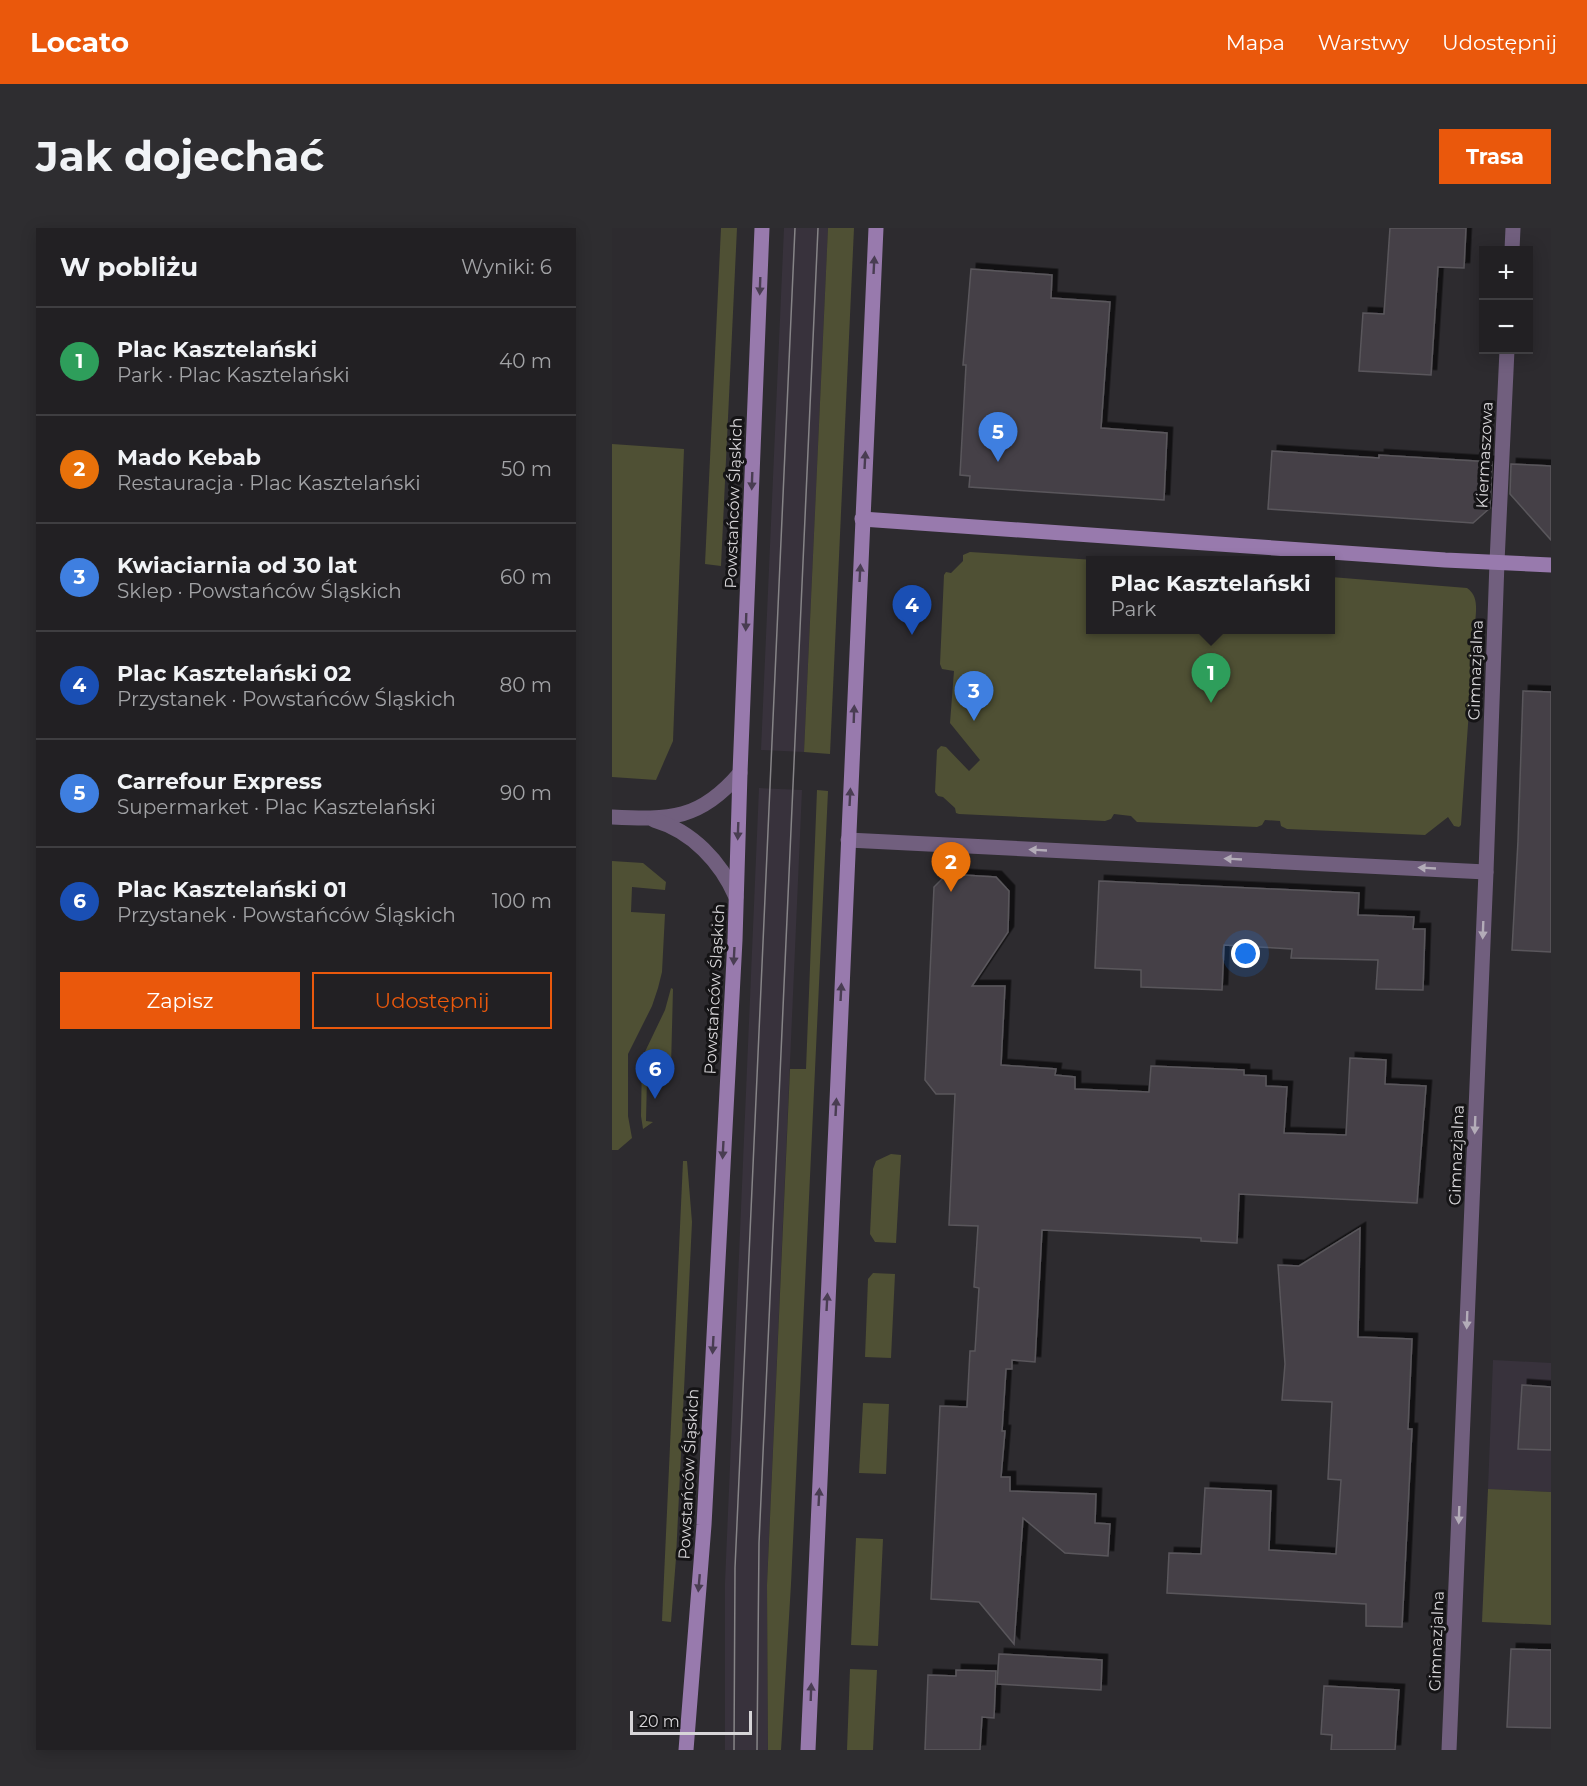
<!DOCTYPE html>
<html lang="pl">
<meta charset="utf-8">
<style>
:root{--surface:#222023;--page:#2e2d30;--text:#f1f3f6;--muted:#a2a3a6;--line:#3f3e41;--accent:#ea580c}
body{margin:0;font-family:Montserrat,sans-serif;background:var(--page);color:var(--text)}
.controls{position:absolute;right:18px;top:18px;display:grid;overflow:hidden;border-radius:0px;box-shadow:0 3px 15px #0003}
.controls button{width:54px;height:54px;display:grid;place-items:center;padding:0;border:0;border-bottom:2px solid var(--line);background:var(--surface);color:var(--text);font:30px sans-serif}
.scale{position:absolute;left:18px;bottom:15px;width:122px;box-sizing:border-box;padding-left:6px;border:3px solid #d7d5d8;border-top:0;font-size:16px;line-height:21px;white-space:nowrap;color:#d7d5d8;-webkit-text-stroke:4px #151416;paint-order:stroke}
.you{position:absolute;left:634px;top:726px;width:21px;height:21px;margin:-15px;border:4px solid #fff;border-radius:50%;background:#1a73e8;box-shadow:0 0 0 9px #1a73e833}
.badge{display:grid;place-items:center;width:39px;height:39px;border-radius:50%;background:var(--accent);color:#fff;font-size:20px;font-weight:700}
.pin{position:absolute;translate:-50% -50px;filter:drop-shadow(0 2px 3px #0008)}
.pin::after{content:'';position:absolute;top:32px;width:21px;height:18px;background:inherit;clip-path:polygon(0 0,100% 0,50% 100%)}
.popup{position:absolute;left:474px;top:328px;width:249px;height:78px;box-sizing:border-box;display:grid;place-content:center;border-radius:0px;background:var(--surface);filter:drop-shadow(0 2px 4px #0005);font-size:20px;white-space:nowrap;color:var(--muted)}
.popup b{font-size:22px;color:var(--text)}
.popup::after{content:'';position:absolute;left:50%;top:100%;margin-left:-12px;border:12px solid transparent;border-top-color:var(--surface)}
.list{margin:0;padding:0;list-style:none}
h2{display:flex;justify-content:space-between;align-items:center;height:78px;margin:0;padding:0 24px;font-size:26px}
h2 small{font-size:20px;font-weight:400;color:var(--muted)}
.list li{display:grid;grid-template-columns:39px 1fr auto;gap:18px;align-items:center;box-sizing:border-box;height:108px;padding:0 24px;border-top:2px solid var(--line)}
.list b{display:block;font-size:22px;white-space:nowrap}
.list p{margin:0;font-size:20px;white-space:nowrap;color:var(--muted)}
.list em{font-size:20px;font-style:normal;color:var(--muted)}
.actions{display:flex;gap:12px;padding:18px 24px}
.actions a{flex:1;padding:14px 0;border:2px solid var(--accent);border-radius:0px;text-align:center;font-size:21px;color:var(--accent)}
.actions .main{background:var(--accent);color:#fff}
.map{position:relative;flex:none;width:939px;height:1522px;overflow:hidden;border-radius:0px}
header{display:flex;align-items:center;gap:36px;box-sizing:border-box;height:84px;padding:0 30px;background:var(--accent);color:#fff}
header strong{font-size:28px}
nav{display:flex;gap:33px;margin-inline-start:auto;font-size:21px}
.intro{display:flex;align-items:center;justify-content:space-between;box-sizing:border-box;height:144px;padding:0 36px}
h1{margin:0;font-size:42px}
.button{padding:15px 27px;border-radius:0px;background:var(--accent);color:#fff;font-size:21px;font-weight:700}
main{display:flex;gap:36px;padding:0 36px}
aside{flex:1;background:var(--surface);border-radius:0px;box-shadow:0 3px 15px #0003}
.map>svg:first-child{display:block}
.built{fill:#38323c}
.green{fill:#4f5034}
.building{fill:#444146;stroke:#5a575c;stroke-width:1.5;filter:url(#shadow)}
.lines{fill:none;stroke-linecap:round;stroke-linejoin:round}
.street{stroke:#715f7e;stroke-width:15}
.secondary{stroke:#987aad;stroke-width:15}
.tram{stroke:#868487;stroke-width:1.5}
.oneway{fill:#493d52}
.oneway2{fill:#b3acb8}
.labels{text-anchor:middle;stroke-width:6;stroke-linejoin:round;paint-order:stroke}
.street-label{font-size:16px;fill:#d7d5d8;stroke:#151416}
</style>
<header>
<strong>Locato</strong>
<nav><a>Mapa</a><a>Warstwy</a><a>Udostępnij</a></nav>
</header>
<div class="intro"><h1>Jak dojechać</h1><a class="button">Trasa</a></div>
<main>
<aside>
<h2>W pobliżu<small>Wyniki: 6</small></h2>
<ul class="list">
<li><span class="badge" style="background:#2e9e5b">1</span><div><b>Plac Kasztelański</b><p>Park · Plac Kasztelański</p></div><em>40 m</em></li>
<li><span class="badge" style="background:#e8710a">2</span><div><b>Mado Kebab</b><p>Restauracja · Plac Kasztelański</p></div><em>50 m</em></li>
<li><span class="badge" style="background:#3f7fe0">3</span><div><b>Kwiaciarnia od 30 lat</b><p>Sklep · Powstańców Śląskich</p></div><em>60 m</em></li>
<li><span class="badge" style="background:#1a4fb4">4</span><div><b>Plac Kasztelański 02</b><p>Przystanek · Powstańców Śląskich</p></div><em>80 m</em></li>
<li><span class="badge" style="background:#3f7fe0">5</span><div><b>Carrefour Express</b><p>Supermarket · Plac Kasztelański</p></div><em>90 m</em></li>
<li><span class="badge" style="background:#1a4fb4">6</span><div><b>Plac Kasztelański 01</b><p>Przystanek · Powstańców Śląskich</p></div><em>100 m</em></li>
</ul>
<div class="actions"><a class="main">Zapisz</a><a>Udostępnij</a></div>
</aside>
<div class="map">
<svg width="939" height="1522" viewBox="0 0 939 1522">
<defs>
<filter id="shadow"><feDropShadow dx="5.5" dy="-5.5" stdDeviation="0" flood-color="#0009"/></filter>
</defs>
<rect width="100%" height="100%" fill="#2d2b2f"/>
<g class="built">
<path d="M 172,0 L 216,0 L 192,524 L 149,522 Z"/>
<path d="M 147,560 L 190,562 L 155,1357 L 156,1522 L 113,1522 L 113,1355 Z"/>
<path d="M 881,1132 L 939,1135 L 939,1264 L 876,1261 Z"/>
</g>
<g class="green">
<path d="M 109,0 L 125,0 L 109,338 L 93,336 Z"/>
<path d="M 216,0 L 242,0 L 218,526 L 192,524 Z"/>
<path d="M 0,216 L 72,221 L 61,513 L 44,552 L 0,549 Z"/>
<path d="M 358,324 L 483,332 L 479,332 L 479,402 L 719,402 L 719,349 L 855,360 C 867,368 864,383 863,396 L 849,597 L 847,599 L 842,598 L 836,589 L 813,607 L 675,601 L 669,598 L 668,593 L 653,592 L 650,597 L 645,599 L 525,594 L 519,588 L 502,586 L 499,591 L 493,593 L 347,586 L 344,585 L 343,580 L 331,569 L 326,568 L 323,564 L 325,522 L 329,518 L 334,519 L 357,543 L 368,532 L 338,495 L 342,443 L 330,441 L 328,436 L 332,347 L 334,344 L 339,345 L 351,333 L 351,327 Z"/>
<path d="M 205,562 L 216,563 L 179,1356 L 169,1522 L 156,1522 L 155,1357 L 178,841 L 194,841 Z"/>
<path d="M 0,633 L 31,635 L 54,654 L 53,662 L 20,659 L 19,684 L 53,686 L 50,744 L 46,760 L 40,778 L 16,826 L 16,888 L 20,910 L 6,922 L 0,922 Z"/>
<path d="M 59,760 L 61,761 L 59,839 L 43,849 L 35,849 L 34,893 L 41,894 L 31,901 L 29,888 L 30,830 L 53,782 Z"/>
<path d="M 279,926 L 289,927 L 284,1015 L 263,1014 L 258,1006 L 261,941 L 264,933 Z"/>
<path d="M 71,933 L 75,933 L 80,994 L 64,1330 L 59,1394 L 50,1393 Z"/>
<path d="M 261,1045 L 283,1046 L 279,1130 L 253,1129 L 256,1051 Z"/>
<path d="M 251,1175 L 277,1176 L 274,1246 L 247,1245 Z"/>
<path d="M 876,1261 L 939,1264 L 939,1397 L 870,1394 Z"/>
<path d="M 244,1310 L 271,1311 L 266,1418 L 239,1417 Z"/>
<path d="M 238,1441 L 265,1442 L 261,1522 L 235,1522 Z"/>
</g>
<g class="building">
<path d="M 778,0 L 854,0 L 852,40 L 826,39 L 819,147 L 747,143 L 751,85 L 772,86 Z"/>
<path d="M 359,41 L 440,47 L 439,70 L 498,74 L 489,200 L 555,205 L 552,272 L 357,259 L 358,248 L 348,247 L 354,137 L 351,137 Z"/>
<path d="M 660,223 L 767,230 L 767,227 L 880,234 L 878,280 L 861,295 L 656,281 Z"/>
<path d="M 899,236 L 939,238 L 939,312 L 898,266 Z"/>
<path d="M 911,463 L 939,464 L 939,724 L 900,722 L 906,613 Z"/>
<path d="M 335,646 L 384,649 L 397,663 L 396,704 L 360,758 L 393,758 L 389,837 L 444,841 L 443,847 L 463,849 L 463,861 L 537,864 L 539,838 L 632,842 L 632,847 L 654,848 L 654,858 L 675,859 L 672,905 L 734,907 L 738,830 L 774,832 L 773,856 L 814,858 L 805,975 L 627,966 L 625,1015 L 589,1013 L 589,1010 L 430,1002 L 423,1134 L 400,1132 L 400,1141 L 394,1141 L 390,1203 L 393,1203 L 389,1249 L 398,1249 L 398,1263 L 484,1266 L 483,1295 L 498,1296 L 496,1328 L 453,1325 L 411,1290 L 402,1416 L 367,1374 L 319,1371 L 328,1178 L 355,1179 L 358,1123 L 363,1123 L 367,1060 L 362,1059 L 366,998 L 337,997 L 343,866 L 324,866 L 313,852 L 322,659 Z"/>
<path d="M 487,653 L 747,665 L 746,687 L 802,689 L 801,701 L 813,701 L 811,762 L 764,761 L 766,732 L 679,730 L 680,721 L 612,717 L 610,762 L 529,759 L 529,742 L 483,740 Z"/>
<path d="M 748,1000 L 746,1109 L 800,1111 L 796,1201 L 800,1201 L 790,1399 L 754,1398 L 754,1376 L 555,1365 L 557,1325 L 589,1326 L 593,1260 L 659,1263 L 657,1322 L 724,1326 L 729,1252 L 716,1251 L 720,1174 L 670,1172 L 673,1136 L 666,1037 L 687,1038 Z"/>
<path d="M 910,1157 L 939,1159 L 939,1222 L 906,1221 Z"/>
<path d="M 899,1421 L 939,1422 L 939,1500 L 895,1499 Z"/>
<path d="M 387,1426 L 490,1432 L 489,1462 L 385,1456 Z"/>
<path d="M 344,1442 L 384,1443 L 382,1490 L 370,1489 L 368,1522 L 313,1522 L 316,1447 L 344,1448 Z"/>
<path d="M 712,1458 L 787,1462 L 783,1522 L 719,1522 L 720,1507 L 709,1506 Z"/>
</g>
<g class="lines">
<g class="street">
<path d="M 900,22 L 901,0"/>
<path d="M 0,589 C 58,592 88,592 128,545"/>
<path d="M 42,592 C 80,603 109,634 124,669"/>
<path d="M 236,612 L 874,644"/>
<path d="M 837,1522 L 874,644 L 885,334 L 895,122"/>
</g>
<g class="secondary">
<path d="M 250,291 L 833,332 L 939,337"/>
<path d="M 74,1522 L 92,1297 L 123,712 L 128,545 L 150,0"/>
<path d="M 196,1522 L 264,0"/>
</g>
<g class="tram">
<path d="M 122,1522 L 123,1340 L 183,0"/>
<path d="M 145,1522 L 147,1315 L 206,0"/>
</g>
</g>
<defs><path id="oneway-solid" d="M-6-.8H1V-3.2L6.5 0L1 3.2V.8H-6Z" transform="scale(1.5)"/></defs>
<g class="oneway">
<use href="#oneway-solid" transform="translate(262 37) rotate(-87)"/>
<use href="#oneway-solid" transform="translate(148 58) rotate(92)"/>
<use href="#oneway-solid" transform="translate(253 232) rotate(-87)"/>
<use href="#oneway-solid" transform="translate(140 253) rotate(92)"/>
<use href="#oneway-solid" transform="translate(248 345) rotate(-87)"/>
<use href="#oneway-solid" transform="translate(134 394) rotate(92)"/>
<use href="#oneway-solid" transform="translate(242 486) rotate(-88)"/>
<use href="#oneway-solid" transform="translate(238 569) rotate(-87)"/>
<use href="#oneway-solid" transform="translate(126 603) rotate(92)"/>
<use href="#oneway-solid" transform="translate(122 728) rotate(93)"/>
<use href="#oneway-solid" transform="translate(229 764) rotate(-87)"/>
<use href="#oneway-solid" transform="translate(224 879) rotate(-87)"/>
<use href="#oneway-solid" transform="translate(111 922) rotate(93)"/>
<use href="#oneway-solid" transform="translate(215 1074) rotate(-87)"/>
<use href="#oneway-solid" transform="translate(101 1117) rotate(93)"/>
<use href="#oneway-solid" transform="translate(207 1269) rotate(-87)"/>
<use href="#oneway-solid" transform="translate(87 1355) rotate(95)"/>
<use href="#oneway-solid" transform="translate(199 1464) rotate(-88)"/>
</g>
<g class="oneway2">
<use href="#oneway-solid" transform="translate(426 622) rotate(-177)"/>
<use href="#oneway-solid" transform="translate(621 631) rotate(-177)"/>
<use href="#oneway-solid" transform="translate(815 640) rotate(-177)"/>
<use href="#oneway-solid" transform="translate(871 702) rotate(92)"/>
<use href="#oneway-solid" transform="translate(863 897) rotate(92)"/>
<use href="#oneway-solid" transform="translate(855 1092) rotate(92)"/>
<use href="#oneway-solid" transform="translate(847 1287) rotate(92)"/>
</g>
<g class="labels">
<g class="street-label">
<text transform="translate(872 227) rotate(-87)" y="6">Kiermaszowa</text>
<text transform="translate(121 275) rotate(-88)" y="6">Powstańców Śląskich</text>
<text transform="translate(863 442) rotate(-88)" y="6">Gimnazjalna</text>
<text transform="translate(102 761) rotate(-87)" y="6">Powstańców Śląskich</text>
<text transform="translate(844 927) rotate(-88)" y="6">Gimnazjalna</text>
<text transform="translate(76 1246) rotate(-87)" y="6">Powstańców Śląskich</text>
<text transform="translate(824 1413) rotate(-88)" y="6">Gimnazjalna</text>
</g>
</g>
</svg>
<div class="controls">
<button>+</button>
<button>−</button>
</div>
<div class="scale">20 m</div>
<div class="you"></div>
<div class="pin badge" style="left:599px;top:475px;background:#2e9e5b">1</div>
<div class="popup"><b>Plac Kasztelański</b>Park</div>
<div class="pin badge" style="left:339px;top:664px;background:#e8710a">2</div>
<div class="pin badge" style="left:362px;top:493px;background:#3f7fe0">3</div>
<div class="pin badge" style="left:300px;top:407px;background:#1a4fb4">4</div>
<div class="pin badge" style="left:386px;top:234px;background:#3f7fe0">5</div>
<div class="pin badge" style="left:43px;top:871px;background:#1a4fb4">6</div>
</div>
</main>
